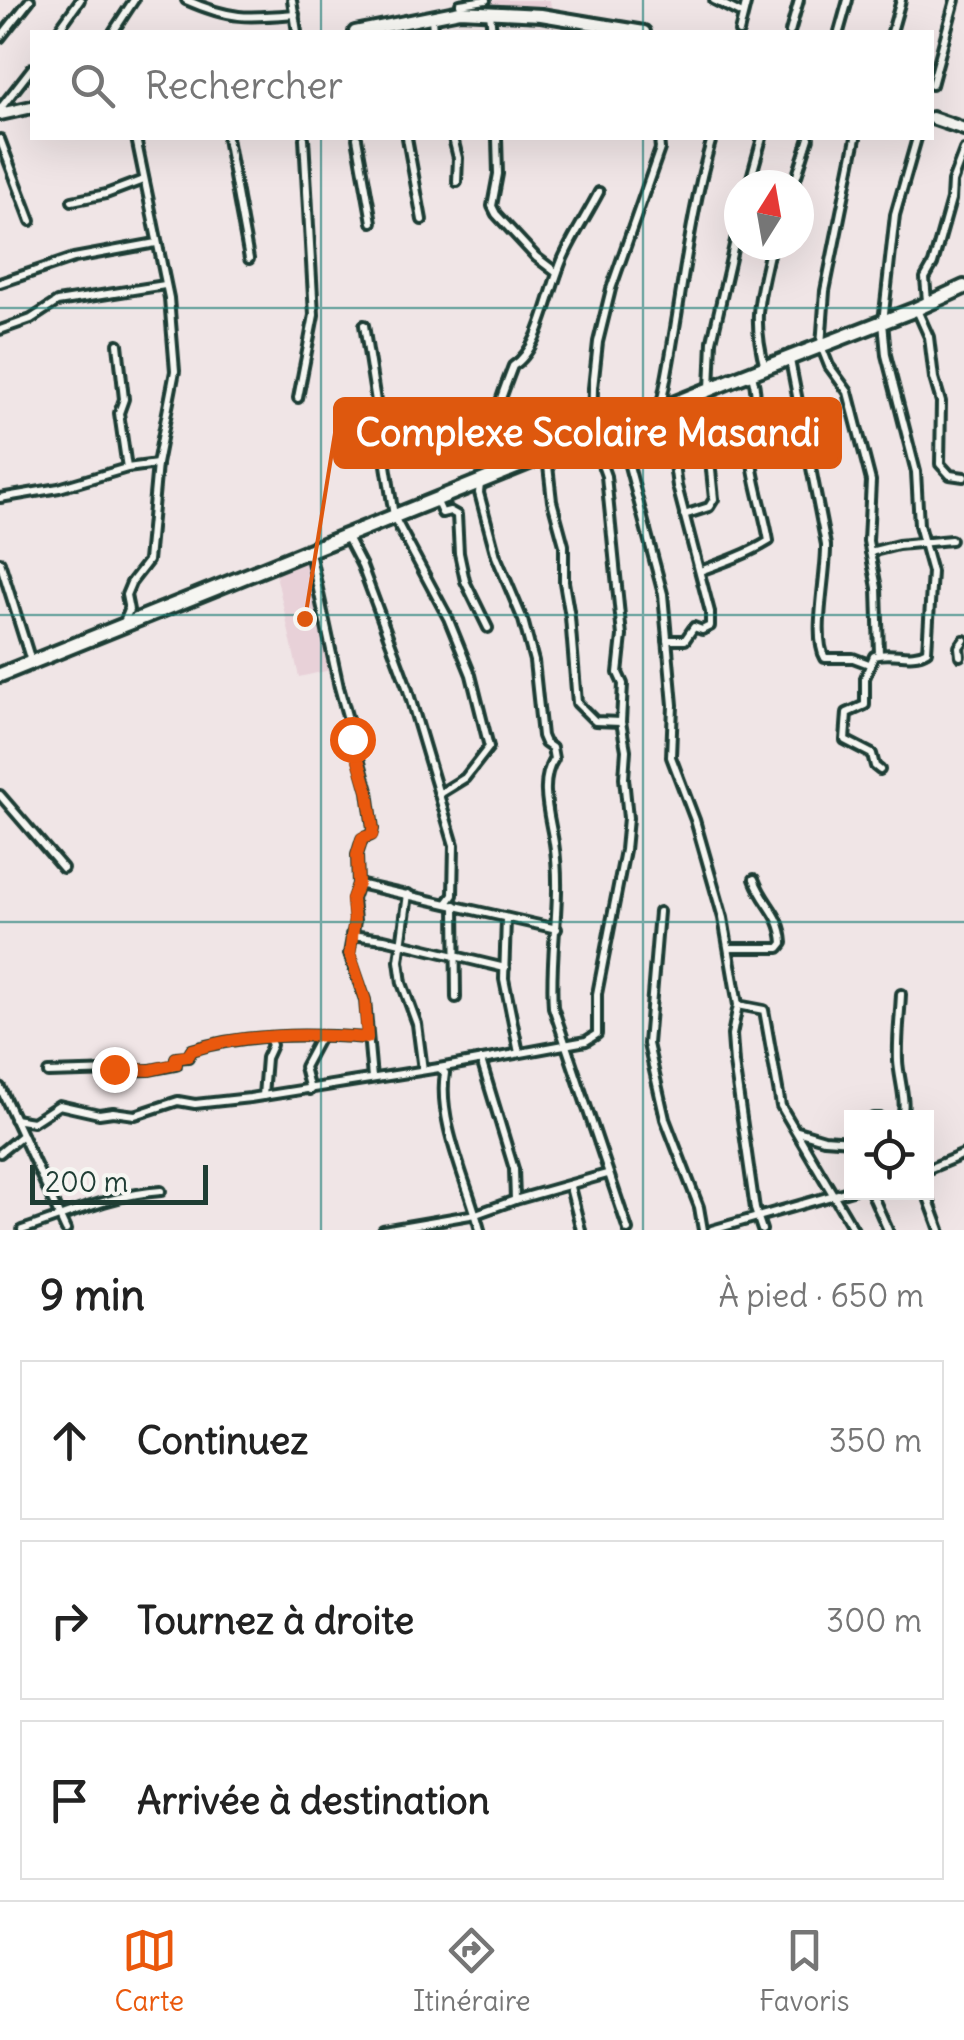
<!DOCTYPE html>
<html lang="fr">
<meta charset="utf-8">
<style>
:root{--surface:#fff;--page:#f2f2f2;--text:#222;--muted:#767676;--line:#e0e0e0;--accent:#ea580c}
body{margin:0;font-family:Delius,sans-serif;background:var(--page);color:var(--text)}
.controls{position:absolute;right:30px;bottom:30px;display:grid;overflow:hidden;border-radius:0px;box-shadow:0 10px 40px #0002}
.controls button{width:90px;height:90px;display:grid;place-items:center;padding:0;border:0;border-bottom:2px solid var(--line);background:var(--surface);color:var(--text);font:50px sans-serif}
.compass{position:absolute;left:724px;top:170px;width:90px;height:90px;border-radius:50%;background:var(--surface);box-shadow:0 10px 40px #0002;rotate:11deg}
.scale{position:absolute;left:30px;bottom:25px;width:178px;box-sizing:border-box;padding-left:10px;border:5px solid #1f3d34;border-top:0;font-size:28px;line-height:35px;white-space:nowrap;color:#1f3d34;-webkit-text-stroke:8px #f6f6f2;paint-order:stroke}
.stop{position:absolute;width:30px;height:30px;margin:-22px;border:8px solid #ea580c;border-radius:50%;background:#fff}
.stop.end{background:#ea580c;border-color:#fff;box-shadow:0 2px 10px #0008}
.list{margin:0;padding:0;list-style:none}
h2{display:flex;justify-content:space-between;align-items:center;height:130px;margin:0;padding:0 40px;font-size:42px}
h2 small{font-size:32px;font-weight:400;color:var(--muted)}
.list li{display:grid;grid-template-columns:65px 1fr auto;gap:30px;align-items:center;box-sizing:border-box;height:160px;margin:0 20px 20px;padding:0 20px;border:2px solid var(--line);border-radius:0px}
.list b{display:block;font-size:38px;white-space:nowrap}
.list em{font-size:32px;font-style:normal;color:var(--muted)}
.icon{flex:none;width:55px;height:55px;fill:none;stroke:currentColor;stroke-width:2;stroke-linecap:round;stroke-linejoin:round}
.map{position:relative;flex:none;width:964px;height:1230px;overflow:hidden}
.search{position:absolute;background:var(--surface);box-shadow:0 10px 40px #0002;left:30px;right:30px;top:30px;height:110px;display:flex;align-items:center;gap:25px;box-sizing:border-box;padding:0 35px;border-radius:0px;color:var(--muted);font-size:38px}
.sheet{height:670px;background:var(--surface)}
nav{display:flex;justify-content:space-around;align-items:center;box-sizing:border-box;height:140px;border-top:2px solid var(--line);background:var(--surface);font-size:28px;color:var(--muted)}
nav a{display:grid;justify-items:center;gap:5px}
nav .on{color:var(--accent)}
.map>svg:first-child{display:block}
.built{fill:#e8d1d8}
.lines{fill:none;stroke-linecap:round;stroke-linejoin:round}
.street-casing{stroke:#1f3d34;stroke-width:14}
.secondary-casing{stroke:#1f3d34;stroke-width:18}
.highway-casing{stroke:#1f3d34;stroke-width:20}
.street{stroke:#f6f6f2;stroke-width:6}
.secondary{stroke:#f6f6f2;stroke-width:10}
.highway{stroke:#f6f6f2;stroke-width:12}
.route{stroke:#ea580c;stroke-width:12}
.grid{fill:none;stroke:#0f766e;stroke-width:2.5;stroke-opacity:0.55}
.leader{fill:none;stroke:#de580e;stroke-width:4}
.callout-dot{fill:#de580e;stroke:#f6f6f2;stroke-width:4}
.callout{fill:#de580e;stroke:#de580e;stroke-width:4}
.callout-label{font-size:38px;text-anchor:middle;font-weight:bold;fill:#fff}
</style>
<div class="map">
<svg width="964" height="1230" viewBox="0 0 964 1230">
<rect width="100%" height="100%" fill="#f0e5e6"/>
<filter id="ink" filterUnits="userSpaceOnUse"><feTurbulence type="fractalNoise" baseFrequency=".01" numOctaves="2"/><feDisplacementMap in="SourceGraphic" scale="20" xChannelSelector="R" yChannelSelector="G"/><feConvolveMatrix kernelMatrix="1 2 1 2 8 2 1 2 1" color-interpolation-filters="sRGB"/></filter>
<g filter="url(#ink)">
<g class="built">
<path d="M 498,0 L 550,0 L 552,15 L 460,7 Z"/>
<path d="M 310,557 L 335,669 L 299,677 L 275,570 Z"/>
</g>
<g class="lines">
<defs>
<g id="street">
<path d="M 186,0 C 231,20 248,18 295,14"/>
<path d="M 292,0 L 297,32"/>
<path d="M 714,0 L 742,14"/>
<path d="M 460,4 L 486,0"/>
<path d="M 490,13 L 492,32"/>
<path d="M 432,17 L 433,32"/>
<path d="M 57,32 L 80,0"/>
<path d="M 113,32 L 134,0"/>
<path d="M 739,32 L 747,0"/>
<path d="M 790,32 L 799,0"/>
<path d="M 839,32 L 848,0"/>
<path d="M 892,32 L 901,0"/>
<path d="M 0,38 L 30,0"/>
<path d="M 932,85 L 955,0"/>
<path d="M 0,109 L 32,68"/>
<path d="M 227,138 L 249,259"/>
<path d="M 357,138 L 372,222"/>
<path d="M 407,138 L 422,220"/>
<path d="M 453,138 L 458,158 L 457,182"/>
<path d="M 497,138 L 498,174 L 492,206 L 496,214 L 536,257 L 557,273"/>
<path d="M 856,138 L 825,291 L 821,346 L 829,366 L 848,392 L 871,481 L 868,541 L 877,588 L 879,654"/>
<path d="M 0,139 L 31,221"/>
<path d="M 749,185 L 762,138"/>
<path d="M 794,185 L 809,138"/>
<path d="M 72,201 L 106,194 L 143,180"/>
<path d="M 0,283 L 74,258 L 156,243"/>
<path d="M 927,301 L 925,278 L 933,264 L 951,200 L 952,182 L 964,150"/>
<path d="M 917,310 L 929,337 L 934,378 L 941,402 L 940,464 L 950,475 L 964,477"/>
<path d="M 364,325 L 394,516"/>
<path d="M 0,330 L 31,319 L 57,302 L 165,285"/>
<path d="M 118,344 L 124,399 L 119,413 L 127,468"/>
<path d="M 790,360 L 826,545 C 827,574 812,637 825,658 L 853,658 L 869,664"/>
<path d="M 765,368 C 751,315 760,297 771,245"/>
<path d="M 710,389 L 712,341 L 739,223"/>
<path d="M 298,398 L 314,315 L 304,138"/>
<path d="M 619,428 L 663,594 L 673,705 L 671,757 L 695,820 L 723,918 L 738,1005 L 764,1010 L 781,1106 L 854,1230"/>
<path d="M 547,457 L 552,501 L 564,545 L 564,582 L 570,617 L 577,703 L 595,721 L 621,722"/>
<path d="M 507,471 C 504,459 493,448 492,441 C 489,426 507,382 513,366 C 542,349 549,285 565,254 C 575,233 588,213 599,192"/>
<path d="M 480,484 L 479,493 L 496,556 L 523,620 L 534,661 L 542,736 L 545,743 L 552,748 L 554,759 C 538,782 550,817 554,843 C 563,898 549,952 553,1007 L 628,1230"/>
<path d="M 0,498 L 59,488 L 127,468 L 157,464"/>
<path d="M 437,502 L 442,513 L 450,511 L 457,515 L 459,553 L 465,581 L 488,628"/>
<path d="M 684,515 L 709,507 L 714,499 L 709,451 L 688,399"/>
<path d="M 394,517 L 448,618 L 471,675 L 489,747 L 465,778 L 439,794"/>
<path d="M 347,537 L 362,566 L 407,687 L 454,845 L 453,895 L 447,903"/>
<path d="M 310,552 L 339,687 L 368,791 L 373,829 L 371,835 L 362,839 L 357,855 L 358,884 L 353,899 L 355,921 L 349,954 L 365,1000 L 372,1078"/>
<path d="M 870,552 L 898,545 L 951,540"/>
<path d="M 0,562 L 31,661"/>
<path d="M 700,571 C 725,562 748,554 769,541 C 765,517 757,493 753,469 C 748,437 763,402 751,373"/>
<path d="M 123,625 L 129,610 L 126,595 L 131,583 L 148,561 L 157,464 L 175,371 L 169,298 L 136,138"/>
<path d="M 667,640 L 685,640 L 694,627 L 702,630 L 710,626 L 710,612 L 677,486 L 668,421 L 660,409 C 680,319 686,227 712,138"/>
<path d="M 960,656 L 959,647 L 964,640"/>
<path d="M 880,770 L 875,766 L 872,754 L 845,740 L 847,713 L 865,705 L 865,678 L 874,656 C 892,650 911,661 927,651 L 932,572 L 919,525 L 916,472 L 886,355 L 883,322 L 895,215 L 917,138"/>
<path d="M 0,795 L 63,868"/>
<path d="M 358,884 L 557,929"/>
<path d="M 408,894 L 399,961 L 402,983 L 417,1024 L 423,1070"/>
<path d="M 455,905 L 456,998"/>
<path d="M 659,912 L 648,1044 L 665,1119 L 699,1207 L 703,1230"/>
<path d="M 506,919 L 504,979 L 519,1053"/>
<path d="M 351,935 L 384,939 L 505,968"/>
<path d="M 729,948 L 779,948 L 783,943 C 781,913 764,906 754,879"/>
<path d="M 901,994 C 900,1016 897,1039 898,1061 C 899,1079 907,1101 902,1118"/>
<path d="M 738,1005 L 732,1035 L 734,1063 L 755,1209 L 762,1230"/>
<path d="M 481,1060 L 514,1169 L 515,1200"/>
<path d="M 439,1068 L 586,1041 L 597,1034 L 597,994 L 625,850 L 628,818 L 624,778 L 626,750 L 621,722 L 623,684 L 618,673 L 622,636 L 606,476 L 592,437 L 593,388 L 598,342 L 611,289 L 660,149 L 659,138"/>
<path d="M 48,1073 L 150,1070 L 176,1065 L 176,1058 L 188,1057 L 192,1050 C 246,1033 310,1034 367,1038"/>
<path d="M 0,1087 L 66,1230"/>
<path d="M 310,1090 L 304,1067 L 320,1037"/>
<path d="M 263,1096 L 266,1058 L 272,1045 L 269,1038"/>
<path d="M 873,1118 L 880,1118"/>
<path d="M 14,1119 L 33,1122 L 59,1105 L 99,1114 L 113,1112 L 135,1115 L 178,1101 L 195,1104 L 250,1098 L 439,1068 L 445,1073 C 437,1121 468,1183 480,1230"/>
<path d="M 797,1131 L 824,1139 L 852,1141"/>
<path d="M 0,1153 L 22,1135"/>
<path d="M 926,1170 L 964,1154"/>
<path d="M 570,1187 L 581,1230"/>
<path d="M 871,1192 L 888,1230"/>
<path d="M 926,1192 L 940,1230"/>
<path d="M 22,1230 C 68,1215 113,1194 161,1191"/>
<path d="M 383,1230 L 476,1214 L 515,1200 L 607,1174"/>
<path d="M 712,1230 L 852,1190"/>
</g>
<g id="secondary">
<path d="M 355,32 L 460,11 L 541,15 L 644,32"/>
<path d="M 0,114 L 32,107"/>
<path d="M 932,118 L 964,129"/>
</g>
<path id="highway" d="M 0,675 L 735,379 L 916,309 L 964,287"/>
</defs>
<use href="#street" class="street-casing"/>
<use href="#secondary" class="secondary-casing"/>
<use href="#highway" class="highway-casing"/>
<use href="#street" class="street"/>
<use href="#secondary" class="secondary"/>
<use href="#highway" class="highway"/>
</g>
</g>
<g class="lines" filter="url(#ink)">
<path class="route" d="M 114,1069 L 150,1070 L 176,1064 L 176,1058 L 188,1056 L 192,1050 C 246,1033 310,1033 367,1038 L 365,1000 L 350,954 L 354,920 L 352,899 L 358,884 L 357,855 L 362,838 L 372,835 L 373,829 L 368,792 L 352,739"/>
</g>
<path class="grid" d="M 321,0 L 321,32M 643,0 L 643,32M 321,138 L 321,1230M 643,138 L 643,1230M 0,308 L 964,308M 0,615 L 964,615M 0,922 L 964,922"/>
<path class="leader" d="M305 619L335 433"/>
<circle class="callout-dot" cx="305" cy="619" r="10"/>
<rect class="callout" x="335" y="399" width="505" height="68" rx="10"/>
<g class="callout-label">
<text x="588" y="446">Complexe Scolaire Masandi</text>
</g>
</svg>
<div class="controls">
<button><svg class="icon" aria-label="locate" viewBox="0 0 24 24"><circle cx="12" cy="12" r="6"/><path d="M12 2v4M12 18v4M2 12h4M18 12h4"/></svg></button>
</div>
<svg class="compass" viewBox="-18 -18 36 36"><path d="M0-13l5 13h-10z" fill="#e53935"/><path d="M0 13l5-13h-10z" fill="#767676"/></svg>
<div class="scale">200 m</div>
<div class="stop" style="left:352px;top:739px"></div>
<div class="stop end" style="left:114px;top:1069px"></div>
<div class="search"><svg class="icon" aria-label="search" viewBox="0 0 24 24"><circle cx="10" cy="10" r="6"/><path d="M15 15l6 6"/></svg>Rechercher</div>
</div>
<section class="sheet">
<h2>9 min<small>À pied · 650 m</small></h2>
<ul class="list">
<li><svg class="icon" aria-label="ahead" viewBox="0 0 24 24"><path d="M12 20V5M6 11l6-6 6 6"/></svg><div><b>Continuez</b></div><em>350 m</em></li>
<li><svg class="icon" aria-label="right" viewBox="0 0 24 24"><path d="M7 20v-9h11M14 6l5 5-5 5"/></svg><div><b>Tournez à droite</b></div><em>300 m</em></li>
<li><svg class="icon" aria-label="arrive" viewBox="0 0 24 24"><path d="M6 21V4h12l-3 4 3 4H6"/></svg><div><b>Arrivée à destination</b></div></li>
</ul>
</section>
<nav>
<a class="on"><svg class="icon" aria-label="map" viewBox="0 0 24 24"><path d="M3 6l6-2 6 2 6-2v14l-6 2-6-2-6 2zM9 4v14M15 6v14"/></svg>Carte</a>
<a><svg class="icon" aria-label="directions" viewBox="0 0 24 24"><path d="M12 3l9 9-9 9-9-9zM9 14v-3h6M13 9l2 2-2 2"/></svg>Itinéraire</a>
<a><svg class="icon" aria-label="saved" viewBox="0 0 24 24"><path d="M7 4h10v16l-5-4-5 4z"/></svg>Favoris</a>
</nav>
